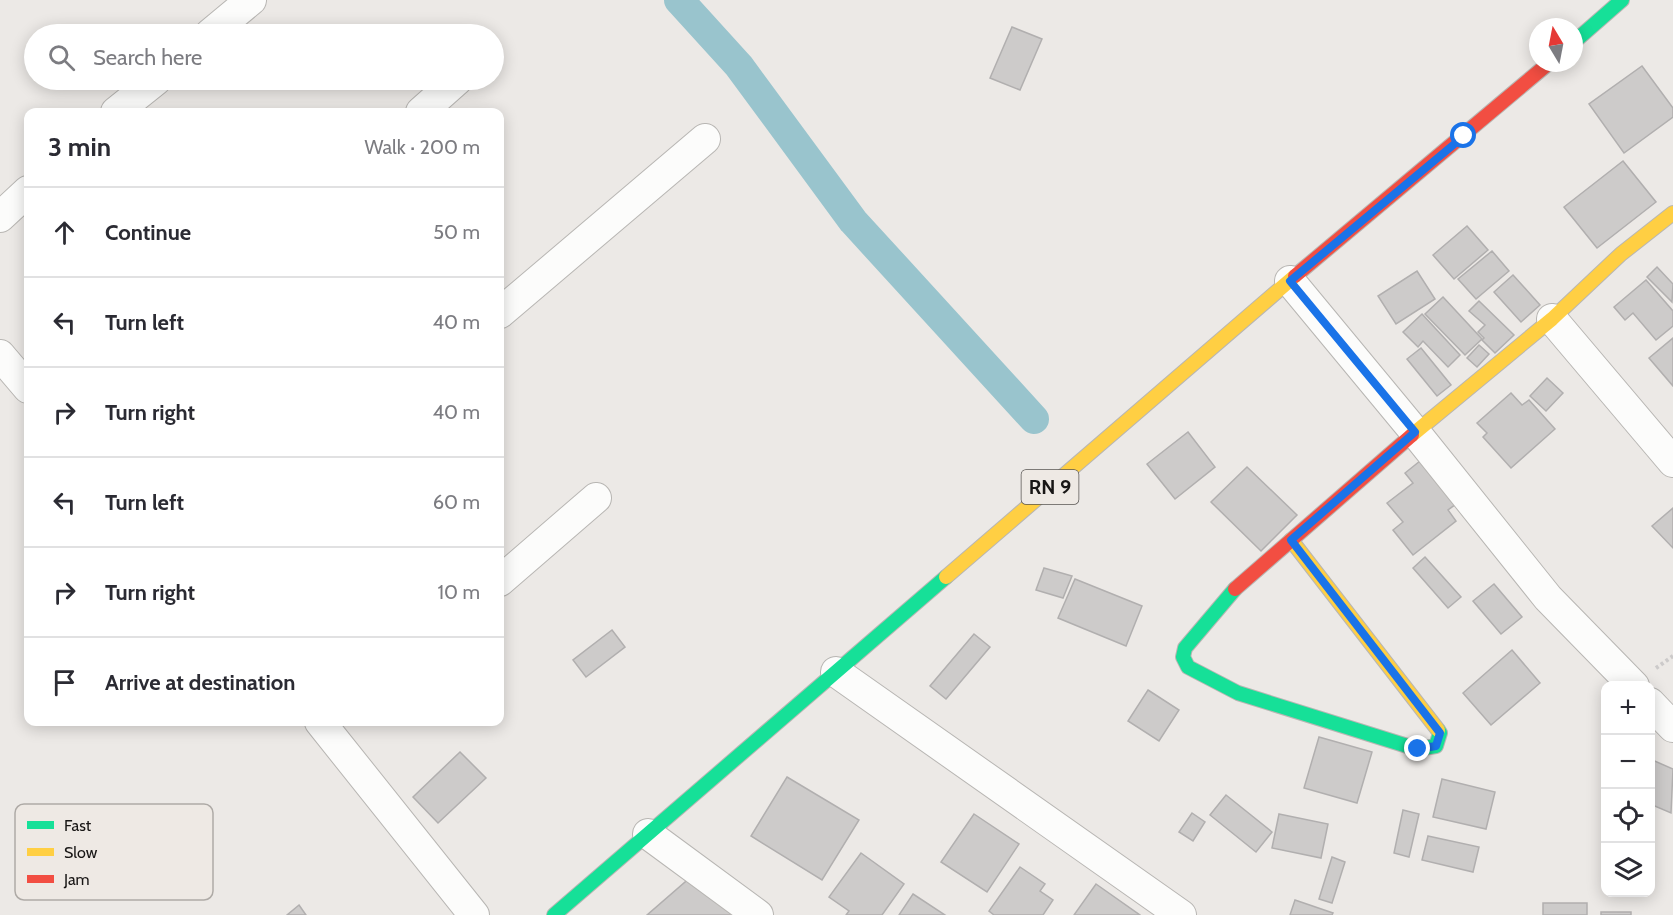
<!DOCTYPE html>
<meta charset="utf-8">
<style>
:root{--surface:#fff;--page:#f7f7f7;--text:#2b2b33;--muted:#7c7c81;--line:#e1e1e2}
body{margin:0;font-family:Cabin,sans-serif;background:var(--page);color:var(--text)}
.controls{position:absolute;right:18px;bottom:18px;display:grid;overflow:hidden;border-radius:12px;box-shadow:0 3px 15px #0003}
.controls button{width:54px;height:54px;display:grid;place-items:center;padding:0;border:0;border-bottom:2px solid var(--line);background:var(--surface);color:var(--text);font:30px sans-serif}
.compass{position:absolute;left:1529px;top:18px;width:54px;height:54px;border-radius:50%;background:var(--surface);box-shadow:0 3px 15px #0003;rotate:350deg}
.stop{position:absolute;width:18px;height:18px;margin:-14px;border:4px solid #1a73e8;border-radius:50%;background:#fff}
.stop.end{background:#1a73e8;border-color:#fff;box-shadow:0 2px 6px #0008}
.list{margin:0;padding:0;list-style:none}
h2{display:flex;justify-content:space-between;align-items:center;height:78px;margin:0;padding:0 24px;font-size:26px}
h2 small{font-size:20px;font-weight:400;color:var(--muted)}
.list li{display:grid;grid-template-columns:39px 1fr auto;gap:18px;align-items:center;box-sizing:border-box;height:90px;padding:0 24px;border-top:2px solid var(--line)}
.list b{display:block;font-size:22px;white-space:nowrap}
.list em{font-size:20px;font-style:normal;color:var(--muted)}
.icon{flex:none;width:33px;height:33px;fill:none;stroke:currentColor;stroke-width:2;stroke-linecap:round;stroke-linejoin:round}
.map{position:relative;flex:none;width:1673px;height:915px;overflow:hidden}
.search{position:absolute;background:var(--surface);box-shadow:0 3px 15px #0003;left:24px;top:24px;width:480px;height:66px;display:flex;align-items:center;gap:15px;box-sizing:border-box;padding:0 21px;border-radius:33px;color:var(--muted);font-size:22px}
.panel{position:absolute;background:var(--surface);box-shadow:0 3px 15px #0003;left:24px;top:108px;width:480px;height:618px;border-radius:12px}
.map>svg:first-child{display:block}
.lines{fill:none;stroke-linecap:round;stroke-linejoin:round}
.canal{stroke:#99c4cd;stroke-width:30}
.building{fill:#cdcbca;stroke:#b1afaf;stroke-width:1.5}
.street-casing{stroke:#b8b6b3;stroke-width:32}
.fast-casing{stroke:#b8b6b3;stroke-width:16}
.slow-casing{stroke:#b8b6b3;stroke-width:16}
.jam-casing{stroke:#b8b6b3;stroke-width:16}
.path{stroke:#cccaca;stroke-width:4;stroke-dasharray:3 3;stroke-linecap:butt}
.street{stroke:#fcfcfb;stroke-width:30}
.fast{stroke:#16e098;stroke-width:14}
.slow{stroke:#ffcf43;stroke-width:14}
.jam{stroke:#f24e42;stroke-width:14}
.route{stroke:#1a73e8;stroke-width:8}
.labels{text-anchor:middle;stroke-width:6;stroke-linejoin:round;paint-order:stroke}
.shield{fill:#eee9e4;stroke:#585553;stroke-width:1.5}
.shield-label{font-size:20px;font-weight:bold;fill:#181615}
.key{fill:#eee9e4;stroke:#aeaaa6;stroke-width:1.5}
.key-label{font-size:16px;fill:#181615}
</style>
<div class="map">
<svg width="1673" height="915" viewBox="0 0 1673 915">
<rect width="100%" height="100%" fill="#ece9e6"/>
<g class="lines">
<path class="canal" d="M 679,0 L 739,66 L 853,221 L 1034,419"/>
</g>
<g class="building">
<path d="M 1012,27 L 1042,39 L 1020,90 L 990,78 Z"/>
<path d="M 1642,66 L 1673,108 L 1673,117 L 1624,153 L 1589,104 Z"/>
<path d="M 1623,161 L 1656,202 L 1597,248 L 1564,207 Z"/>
<path d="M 1467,226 L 1488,250 L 1454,279 L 1433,255 Z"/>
<path d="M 1492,251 L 1509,271 L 1476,299 L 1458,279 Z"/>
<path d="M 1657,267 L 1673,284 L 1672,302 L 1647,277 Z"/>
<path d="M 1417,271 L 1435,299 L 1396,324 L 1378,296 Z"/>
<path d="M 1513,275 L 1540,305 L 1521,322 L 1494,292 Z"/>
<path d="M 1646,280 L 1673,311 L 1673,326 L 1656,340 L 1633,313 L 1625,320 L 1614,307 Z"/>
<path d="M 1443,297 L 1482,339 L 1465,355 L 1425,314 Z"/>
<path d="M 1479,301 L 1514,335 L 1495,353 L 1482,340 L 1484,338 L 1478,332 L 1485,325 L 1469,311 Z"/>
<path d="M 1422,314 L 1460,355 L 1448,367 L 1423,341 L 1418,347 L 1403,332 Z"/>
<path d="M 1673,338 L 1673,386 L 1649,358 Z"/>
<path d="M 1479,345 L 1489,354 L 1477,367 L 1467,358 Z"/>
<path d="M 1421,348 L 1451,385 L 1437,396 L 1407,359 Z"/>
<path d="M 1547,378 L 1563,393 L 1546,411 L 1530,396 Z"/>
<path d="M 1511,393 L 1522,405 L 1529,400 L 1555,429 L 1511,468 L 1483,437 L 1487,433 L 1477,423 Z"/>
<path d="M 1188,432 L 1215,467 L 1175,499 L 1147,464 Z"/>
<path d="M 1425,457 L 1460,501 L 1448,510 L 1456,521 L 1413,555 L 1393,530 L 1403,522 L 1387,503 L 1413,483 L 1405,473 Z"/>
<path d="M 1247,467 L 1297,515 L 1261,551 L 1211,502 Z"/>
<path d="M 1673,508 L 1673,548 L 1652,526 Z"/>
<path d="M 1425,557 L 1461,597 L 1448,608 L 1413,568 Z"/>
<path d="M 1044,568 L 1072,576 L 1063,598 L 1036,590 Z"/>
<path d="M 1075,579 L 1142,606 L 1126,646 L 1058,618 Z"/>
<path d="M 1494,584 L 1522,617 L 1501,634 L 1473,601 Z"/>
<path d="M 612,630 L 625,647 L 586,677 L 573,660 Z"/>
<path d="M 974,634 L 990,647 L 946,699 L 930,686 Z"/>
<path d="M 1512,650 L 1540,683 L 1491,725 L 1463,693 Z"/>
<path d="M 1148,690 L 1179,710 L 1159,741 L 1128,721 Z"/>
<path d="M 1319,737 L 1372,752 L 1357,803 L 1304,788 Z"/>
<path d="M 460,752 L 486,778 L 438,823 L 413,797 Z"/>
<path d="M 1650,759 L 1673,769 L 1671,813 L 1650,804 Z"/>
<path d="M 787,777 L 859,820 L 822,880 L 751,836 Z"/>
<path d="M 1442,779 L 1495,792 L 1486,829 L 1433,817 Z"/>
<path d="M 1226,795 L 1272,832 L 1256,852 L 1210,815 Z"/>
<path d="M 1403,810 L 1419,814 L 1409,857 L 1394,853 Z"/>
<path d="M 1192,813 L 1205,822 L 1193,841 L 1179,832 Z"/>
<path d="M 974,814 L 1019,844 L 987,892 L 941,862 Z"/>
<path d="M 1279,814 L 1328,824 L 1321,858 L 1272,848 Z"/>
<path d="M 1428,836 L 1479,847 L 1473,872 L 1422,860 Z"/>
<path d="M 861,853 L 904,884 L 882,915 L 846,915 L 849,911 L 829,897 Z"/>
<path d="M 1332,857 L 1345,862 L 1332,903 L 1319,899 Z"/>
<path d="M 1020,867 L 1045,884 L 1040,891 L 1053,900 L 1043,915 L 994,915 L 989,911 Z"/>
<path d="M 692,876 L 745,915 L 647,915 Z"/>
<path d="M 1096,884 L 1140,915 L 1074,915 Z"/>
<path d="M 913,894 L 945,915 L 899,915 Z"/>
<path d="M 1295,900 L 1333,913 L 1332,915 L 1290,915 Z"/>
<rect x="1543" y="903" width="44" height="12"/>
<path d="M 299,905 L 306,915 L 287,915 Z"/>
<rect x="1601" y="912" width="30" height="3"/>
</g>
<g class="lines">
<defs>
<g id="street">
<path d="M 210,34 L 251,0"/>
<path d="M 116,112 L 156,80"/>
<path d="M 421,112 L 457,80"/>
<path d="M 0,217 L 28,191"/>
<path d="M 1290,281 L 1415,432 L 1548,598 L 1634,686"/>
<path d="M 500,313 L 705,139"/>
<path d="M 1552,319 L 1673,462"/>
<path d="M 0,355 L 28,388"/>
<path d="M 500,581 L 596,498"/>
<path d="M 836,672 L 1181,915"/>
<path d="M 1650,703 L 1673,727"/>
<path d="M 320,722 L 474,915"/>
<path d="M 648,834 L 758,915"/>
</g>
<g id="fast">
<path d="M 1574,42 L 1622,0"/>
<path d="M 1235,589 L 1185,648 L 1183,657 L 1188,667 L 1238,693 L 1417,749 L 1436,746 L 1440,733 L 1438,730"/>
<path d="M 554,915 L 946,577"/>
</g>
<g id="slow">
<path d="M 1412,435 L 1552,319 L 1621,254 L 1673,213"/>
<path d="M 1291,540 L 1438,730"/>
<path d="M 946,577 L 1295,276"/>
</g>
<g id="jam">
<path d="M 1295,276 L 1549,63"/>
<path d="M 1235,589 L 1412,435"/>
</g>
</defs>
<use href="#street" class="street-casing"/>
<use href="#fast" class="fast-casing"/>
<use href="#slow" class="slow-casing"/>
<use href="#jam" class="jam-casing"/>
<path class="path" d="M 1656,668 L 1673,656"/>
<use href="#street" class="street"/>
<use href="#fast" class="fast"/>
<use href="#slow" class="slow"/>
<use href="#jam" class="jam"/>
</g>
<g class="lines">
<path class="route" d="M 1418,749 L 1436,746 L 1440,733 L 1291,540 L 1415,432 L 1290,281 L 1464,136"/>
</g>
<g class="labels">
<rect class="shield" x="1021.5" y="470" width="57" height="34" rx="4.5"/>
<g class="shield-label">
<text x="1050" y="494">RN 9</text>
</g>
</g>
<rect x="15" y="804" width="198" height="96" rx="9" class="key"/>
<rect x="27" y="821" width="27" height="8" fill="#16e098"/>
<rect x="27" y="848" width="27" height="8" fill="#ffcf43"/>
<rect x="27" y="875" width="27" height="8" fill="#f24e42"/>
<g class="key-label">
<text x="64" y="831">Fast</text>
<text x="64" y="858">Slow</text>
<text x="64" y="885">Jam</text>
</g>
</svg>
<div class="controls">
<button>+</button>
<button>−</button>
<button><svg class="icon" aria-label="locate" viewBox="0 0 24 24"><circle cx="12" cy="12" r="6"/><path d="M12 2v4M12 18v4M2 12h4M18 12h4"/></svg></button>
<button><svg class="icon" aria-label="layers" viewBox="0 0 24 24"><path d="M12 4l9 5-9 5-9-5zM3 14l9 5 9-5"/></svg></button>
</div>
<svg class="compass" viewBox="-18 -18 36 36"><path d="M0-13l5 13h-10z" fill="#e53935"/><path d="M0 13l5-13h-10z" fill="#7c7c81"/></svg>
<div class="stop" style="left:1464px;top:136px"></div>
<div class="stop end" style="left:1418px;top:749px"></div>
<div class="search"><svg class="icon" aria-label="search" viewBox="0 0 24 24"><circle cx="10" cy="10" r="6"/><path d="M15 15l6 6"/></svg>Search here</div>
<section class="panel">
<h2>3 min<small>Walk · 200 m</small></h2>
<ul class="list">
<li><svg class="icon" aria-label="ahead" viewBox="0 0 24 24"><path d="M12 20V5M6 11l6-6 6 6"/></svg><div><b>Continue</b></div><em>50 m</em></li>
<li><svg class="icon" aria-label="left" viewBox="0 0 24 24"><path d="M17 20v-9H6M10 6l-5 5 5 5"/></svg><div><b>Turn left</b></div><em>40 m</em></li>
<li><svg class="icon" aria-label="right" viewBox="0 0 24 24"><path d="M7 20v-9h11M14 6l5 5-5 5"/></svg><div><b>Turn right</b></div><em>40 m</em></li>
<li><svg class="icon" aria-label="left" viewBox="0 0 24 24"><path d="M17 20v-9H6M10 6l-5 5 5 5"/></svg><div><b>Turn left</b></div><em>60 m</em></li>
<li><svg class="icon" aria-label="right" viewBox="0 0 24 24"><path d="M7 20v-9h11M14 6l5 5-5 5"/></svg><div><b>Turn right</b></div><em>10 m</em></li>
<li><svg class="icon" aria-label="arrive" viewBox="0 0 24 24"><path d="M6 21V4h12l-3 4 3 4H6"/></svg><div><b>Arrive at destination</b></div></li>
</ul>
</section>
</div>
